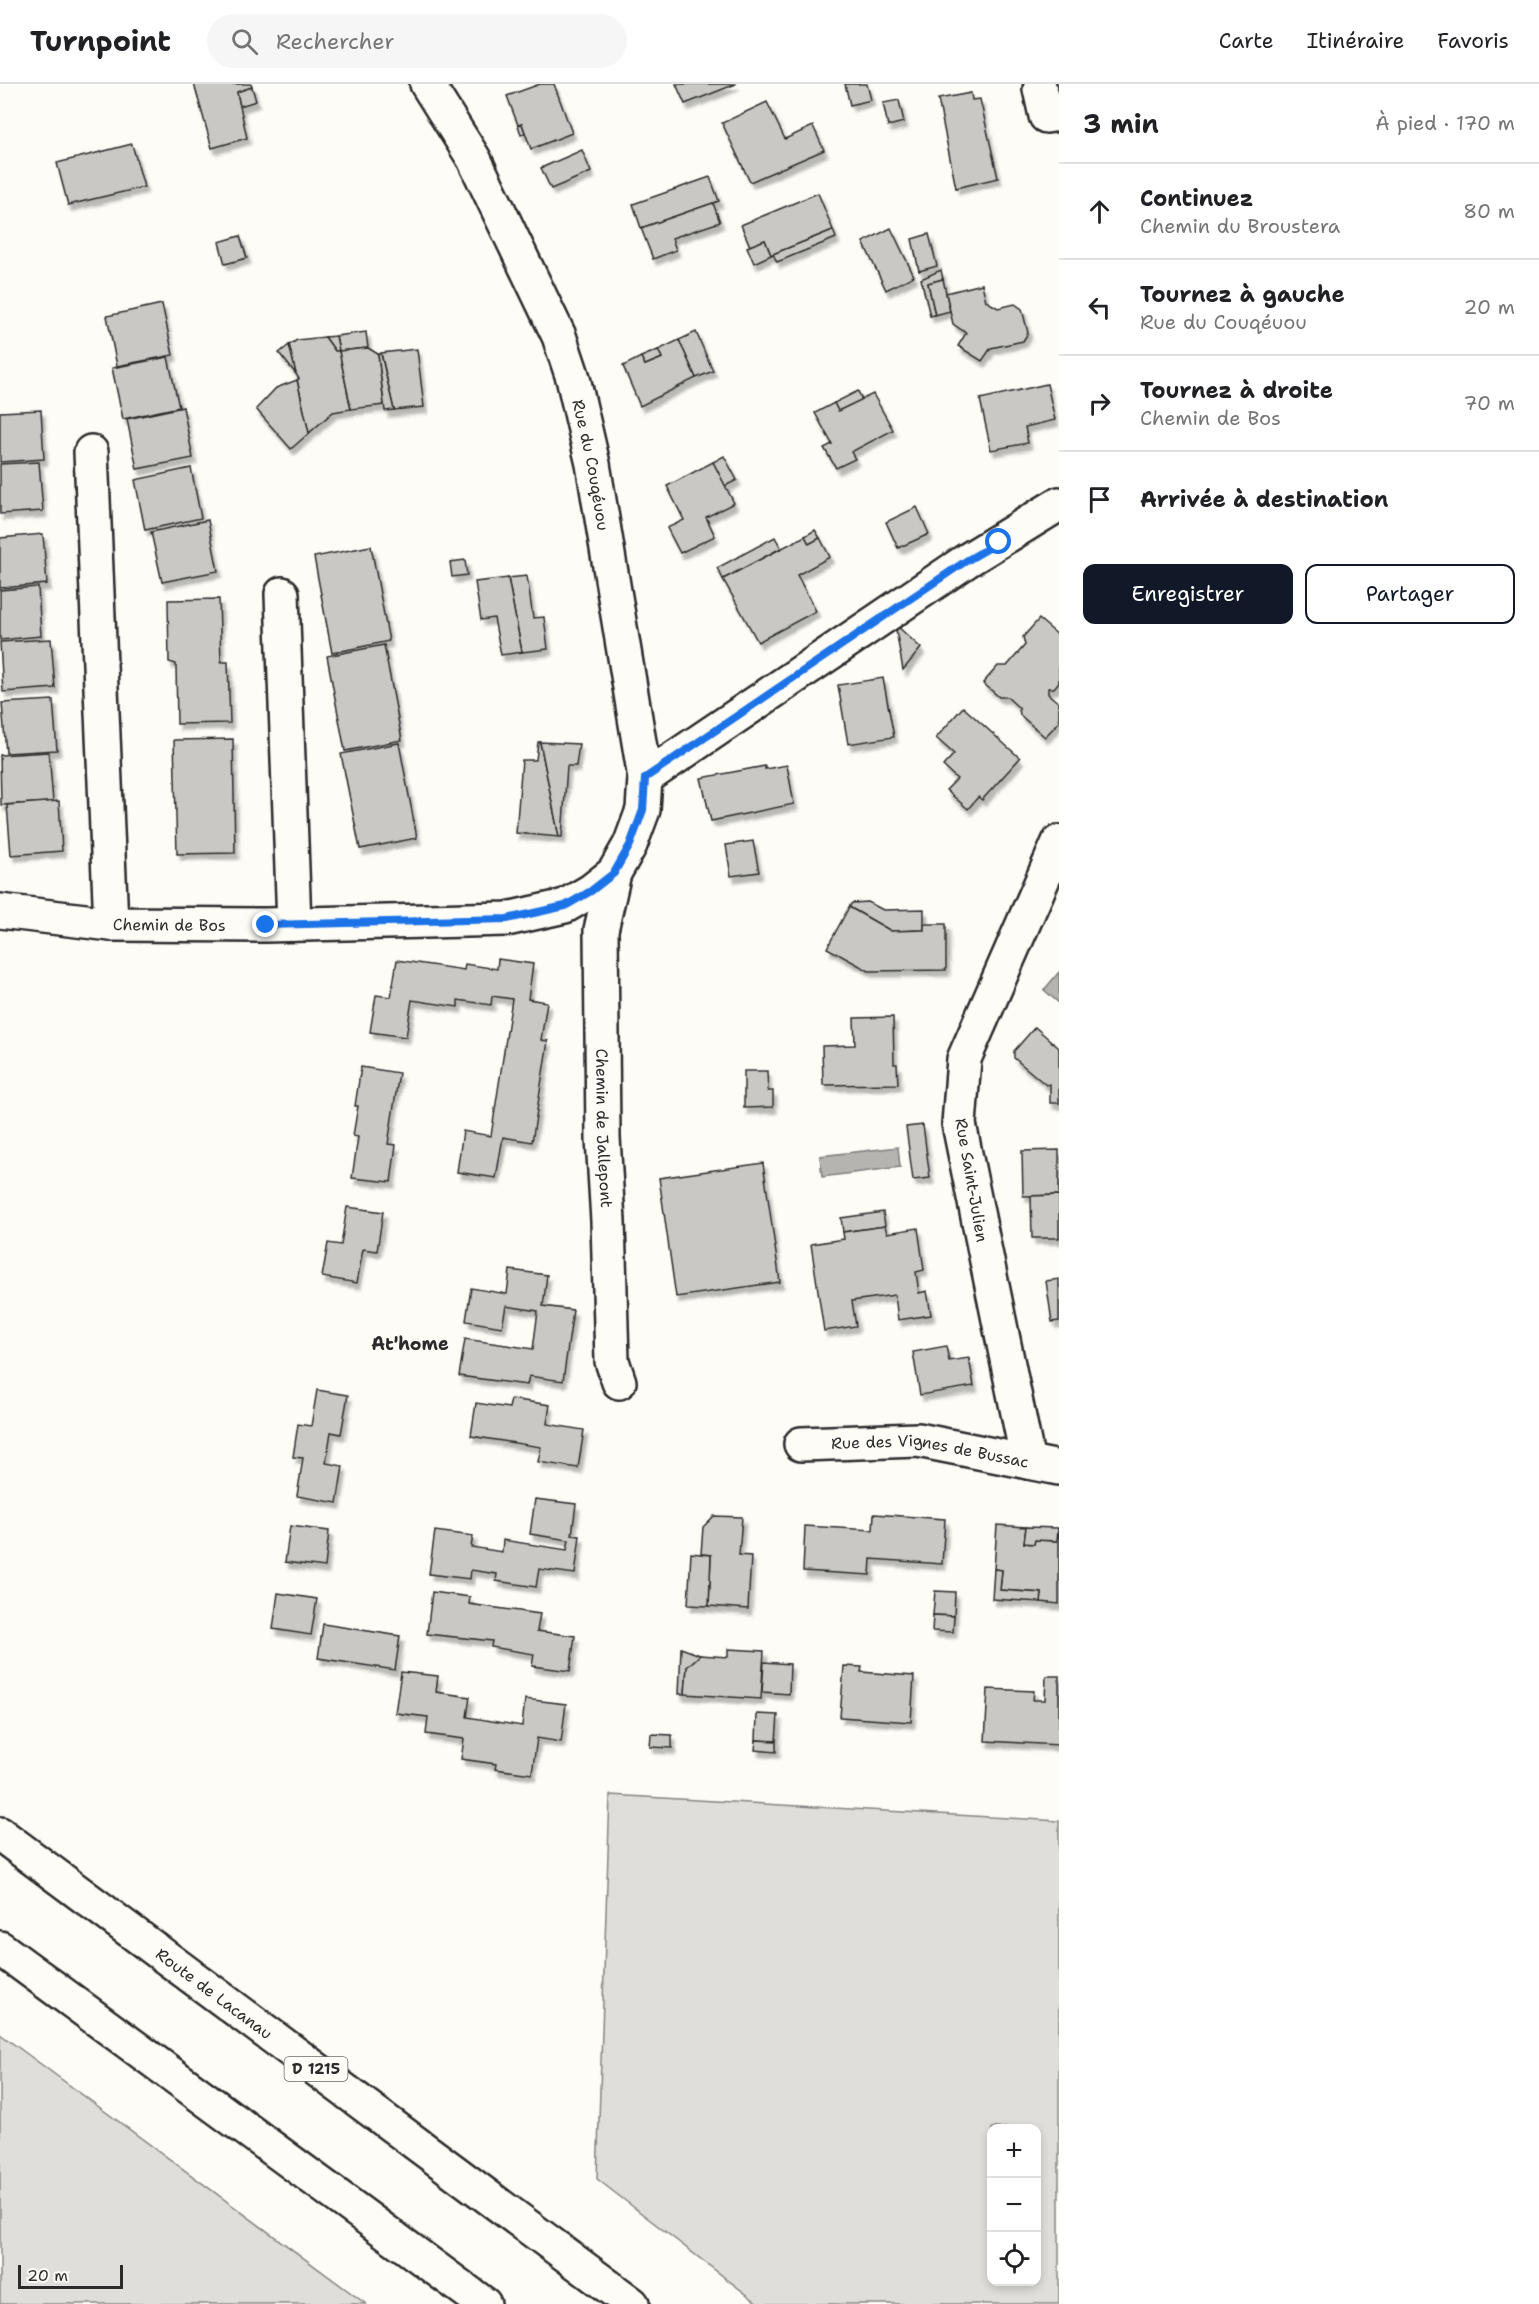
<!DOCTYPE html>
<html lang="fr">
<meta charset="utf-8">
<style>
:root{--surface:#fff;--page:#f6f6f6;--text:#202124;--muted:#757577;--line:#e0e0e0;--accent:#111827}
body{margin:0;font-family:"Shantell Sans",sans-serif;background:var(--page);color:var(--text)}
.controls{position:absolute;right:18px;bottom:18px;display:grid;overflow:hidden;border-radius:12px;box-shadow:0 3px 9px #0003}
.controls button{width:54px;height:54px;display:grid;place-items:center;padding:0;border:0;border-bottom:2px solid var(--line);background:var(--surface);color:var(--text);font:30px sans-serif}
.scale{position:absolute;left:18px;bottom:15px;width:105px;box-sizing:border-box;padding-left:6px;border:3px solid #2b2b2b;border-top:0;font-size:16px;line-height:21px;white-space:nowrap;color:#2b2b2b;-webkit-text-stroke:4px #fdfcf7;paint-order:stroke}
.stop{position:absolute;width:18px;height:18px;margin:-14px;border:4px solid #1a73e8;border-radius:50%;background:#fff}
.stop.end{background:#1a73e8;border-color:#fff;box-shadow:0 2px 6px #0008}
.list{margin:0;padding:0;list-style:none}
h2{display:flex;justify-content:space-between;align-items:center;height:78px;margin:0;padding:0 24px;font-size:26px}
h2 small{font-size:20px;font-weight:400;color:var(--muted)}
.list li{display:grid;grid-template-columns:39px 1fr auto;gap:18px;align-items:center;box-sizing:border-box;height:96px;padding:0 24px;border-top:2px solid var(--line)}
.list b{display:block;font-size:22px;white-space:nowrap}
.list p{margin:0;font-size:20px;white-space:nowrap;color:var(--muted)}
.list em{font-size:20px;font-style:normal;color:var(--muted)}
.actions{display:flex;gap:12px;padding:18px 24px}
.actions a{flex:1;padding:14px 0;border:2px solid var(--accent);border-radius:12px;text-align:center;font-size:21px;color:var(--accent)}
.actions .main{background:var(--accent);color:#fff}
.icon{flex:none;width:33px;height:33px;fill:none;stroke:currentColor;stroke-width:2;stroke-linecap:round;stroke-linejoin:round}
.map{position:relative;flex:none;width:1059px;height:2220px;overflow:hidden}
header{display:flex;align-items:center;gap:36px;box-sizing:border-box;height:84px;padding:0 30px;background:var(--surface);border-bottom:2px solid var(--line)}
header strong{font-size:28px}
nav{display:flex;gap:33px;margin-inline-start:auto;font-size:21px}
.search{width:420px;height:54px;background:var(--page);display:flex;align-items:center;gap:15px;box-sizing:border-box;padding:0 21px;border-radius:33px;color:var(--muted);font-size:22px}
main{display:flex}
aside{flex:1;background:var(--surface)}
.map>svg:first-child{display:block}
.green{fill:#dfdeda;stroke:#858482;stroke-width:1.5;fill-rule:evenodd}
.water{fill:#b5b4b1;stroke:#7e7d7b;stroke-width:1.5}
.building{fill:#c9c8c4;stroke:#2b2b2b;stroke-width:1.5;filter:url(#shadow)}
.lines{fill:none;stroke-linecap:round;stroke-linejoin:round}
.minor-casing{stroke:#2b2b2b;stroke-width:38}
.major-casing{stroke:#2b2b2b;stroke-width:38}
.minor{stroke:#fdfcf7;stroke-width:33}
.major{stroke:#fdfcf7;stroke-width:33}
.route{stroke:#1a73e8;stroke-width:8}
.labels{text-anchor:middle;stroke-width:4.5;stroke-linejoin:round;paint-order:stroke}
.shield{fill:#fdfcf7;stroke:#6a6a68;stroke-width:1.5}
.shield-label{font-size:15px;font-weight:bold;fill:#2b2b2b}
.street-label{font-size:16px;fill:#2b2b2b;stroke:#fdfcf7}
.neighbourhood-label{font-size:18px;font-weight:bold;fill:#2b2b2b;stroke:#fdfcf7}
</style>
<header>
<strong>Turnpoint</strong>
<div class="search"><svg class="icon" aria-label="search" viewBox="0 0 24 24"><circle cx="10" cy="10" r="6"/><path d="M15 15l6 6"/></svg>Rechercher</div>
<nav><a>Carte</a><a>Itinéraire</a><a>Favoris</a></nav>
</header>
<main>
<div class="map">
<svg width="1059" height="2220" viewBox="0 0 1059 2220">
<defs>
<filter id="shadow"><feDropShadow dx="3.5" dy="6" stdDeviation="1.5" flood-color="#0004"/></filter>
</defs>
<rect width="100%" height="100%" fill="#fdfcf7"/>
<filter id="ink" filterUnits="userSpaceOnUse"><feTurbulence type="fractalNoise" baseFrequency=".0167" numOctaves="2"/><feDisplacementMap in="SourceGraphic" scale="12" xChannelSelector="R" yChannelSelector="G"/><feConvolveMatrix kernelMatrix="1 2 1 2 8 2 1 2 1" color-interpolation-filters="sRGB"/></filter>
<g filter="url(#ink)">
<g class="green">
<path d="M 610,1711 L 1059,1737 L 1059,2220 L 759,2220 L 597,2095 ZM 1036,2044 L 1036,2198 L 992,2198 L 992,2044 Z"/>
<path d="M 0,1950 L 366,2220 L 0,2220 Z"/>
</g>
<g class="water">
<path d="M 1059,888 L 1059,919 L 1044,906 Z"/>
<path d="M 898,1063 L 900,1083 L 822,1093 L 820,1072 Z"/>
</g>
<g class="building">
<path d="M 194,0 L 251,0 L 252,3 L 237,8 L 247,54 L 212,64 Z"/>
<path d="M 540,0 L 554,0 L 572,49 L 531,65 L 522,40 L 518,41 L 507,12 Z"/>
<path d="M 676,0 L 736,0 L 685,20 Z"/>
<path d="M 845,0 L 867,0 L 871,16 L 850,21 Z"/>
<path d="M 252,3 L 256,17 L 240,22 L 237,8 Z"/>
<path d="M 971,9 L 972,16 L 980,15 L 998,94 L 956,104 L 938,15 Z"/>
<path d="M 899,16 L 904,38 L 888,42 L 883,19 Z"/>
<path d="M 767,18 L 785,55 L 813,42 L 824,66 L 750,98 L 722,39 Z"/>
<path d="M 522,40 L 525,49 L 521,51 L 518,41 Z"/>
<path d="M 132,60 L 144,103 L 68,121 L 57,79 Z"/>
<path d="M 582,66 L 591,88 L 551,105 L 541,84 Z"/>
<path d="M 710,93 L 719,117 L 641,144 L 633,120 Z"/>
<path d="M 818,109 L 833,146 L 771,171 L 765,156 L 750,162 L 741,141 Z"/>
<path d="M 713,119 L 720,138 L 672,154 L 676,166 L 653,175 L 641,144 Z"/>
<path d="M 891,144 L 914,192 L 886,206 L 863,158 Z"/>
<path d="M 833,146 L 836,154 L 777,178 L 773,170 Z"/>
<path d="M 929,150 L 937,182 L 919,187 L 912,155 Z"/>
<path d="M 240,152 L 247,174 L 225,180 L 219,158 Z"/>
<path d="M 765,156 L 771,171 L 754,179 L 747,163 Z"/>
<path d="M 941,186 L 943,195 L 928,199 L 935,231 L 930,232 L 921,195 Z"/>
<path d="M 943,195 L 950,227 L 935,231 L 928,199 Z"/>
<path d="M 982,200 L 986,217 L 998,224 L 1015,220 L 1022,225 L 1028,249 L 1023,257 L 991,264 L 982,277 L 958,262 L 966,249 L 953,240 L 946,209 Z"/>
<path d="M 162,220 L 173,271 L 117,282 L 107,232 Z"/>
<path d="M 366,248 L 368,264 L 339,267 L 336,252 Z"/>
<path d="M 696,248 L 713,287 L 696,294 L 679,256 Z"/>
<path d="M 336,252 L 339,267 L 335,267 L 325,253 Z"/>
<path d="M 325,253 L 335,267 L 339,267 L 351,325 L 333,328 L 309,349 L 297,296 L 299,295 L 296,290 L 289,261 L 297,256 Z"/>
<path d="M 679,256 L 696,294 L 640,322 L 623,282 L 641,273 L 645,281 L 662,274 L 658,266 Z"/>
<path d="M 289,261 L 291,269 L 296,290 L 279,269 Z"/>
<path d="M 368,264 L 378,270 L 384,321 L 351,325 L 339,267 Z"/>
<path d="M 417,265 L 424,323 L 394,326 L 381,269 Z"/>
<path d="M 658,266 L 662,274 L 645,281 L 641,273 Z"/>
<path d="M 378,270 L 381,270 L 394,326 L 385,327 Z"/>
<path d="M 168,273 L 179,323 L 123,335 L 112,284 Z"/>
<path d="M 297,296 L 309,349 L 291,365 L 256,325 L 276,304 Z"/>
<path d="M 1047,300 L 1055,336 L 1025,343 L 1028,359 L 991,366 L 980,315 Z"/>
<path d="M 858,307 L 862,316 L 838,327 L 834,319 Z"/>
<path d="M 873,310 L 893,346 L 851,368 L 855,375 L 836,384 L 824,364 L 832,360 L 815,329 L 834,319 L 838,327 Z"/>
<path d="M 183,323 L 193,374 L 137,385 L 127,335 Z"/>
<path d="M 41,326 L 44,375 L 0,378 L 0,328 Z"/>
<path d="M 724,372 L 737,396 L 725,402 L 713,378 Z"/>
<path d="M 39,378 L 43,427 L 0,430 L 0,380 Z"/>
<path d="M 713,378 L 734,419 L 706,433 L 715,452 L 680,469 L 667,444 L 684,436 L 667,402 Z"/>
<path d="M 191,384 L 201,434 L 145,446 L 135,396 Z"/>
<path d="M 917,423 L 929,450 L 898,464 L 886,438 Z"/>
<path d="M 208,436 L 218,487 L 162,498 L 151,448 Z"/>
<path d="M 815,446 L 820,454 L 809,460 L 805,452 Z"/>
<path d="M 43,450 L 47,500 L 0,504 L 0,454 Z"/>
<path d="M 805,452 L 809,460 L 820,454 L 830,473 L 797,491 L 816,527 L 758,558 L 723,495 Z"/>
<path d="M 775,453 L 781,464 L 723,495 L 717,484 Z"/>
<path d="M 371,462 L 389,557 L 332,569 L 314,473 Z"/>
<path d="M 465,476 L 467,491 L 452,493 L 450,478 Z"/>
<path d="M 527,492 L 533,534 L 544,533 L 548,565 L 522,568 L 508,494 Z"/>
<path d="M 508,494 L 522,568 L 501,571 L 494,534 L 481,536 L 475,498 Z"/>
<path d="M 38,503 L 41,552 L 0,556 L 0,506 Z"/>
<path d="M 219,515 L 221,578 L 228,578 L 230,639 L 177,640 L 176,580 L 169,578 L 168,516 Z"/>
<path d="M 1039,535 L 1059,552 L 1059,598 L 1054,604 L 1048,604 L 1048,610 L 1059,619 L 1059,638 L 1045,653 L 1020,631 L 1019,624 L 1007,613 L 999,613 L 983,599 L 998,582 L 1007,582 L 1025,561 L 1023,553 Z"/>
<path d="M 895,540 L 921,564 L 903,586 Z"/>
<path d="M 51,555 L 55,604 L 3,608 L 0,558 Z"/>
<path d="M 384,561 L 402,656 L 345,667 L 327,572 Z"/>
<path d="M 883,594 L 894,653 L 848,660 L 838,601 Z"/>
<path d="M 53,616 L 57,666 L 6,669 L 2,619 Z"/>
<path d="M 963,623 L 1020,674 L 982,716 L 978,713 L 968,725 L 946,706 L 957,695 L 943,682 L 954,670 L 936,654 Z"/>
<path d="M 233,655 L 235,769 L 177,770 L 174,656 Z"/>
<path d="M 538,658 L 540,658 L 559,753 L 516,749 L 522,676 L 536,676 Z"/>
<path d="M 540,658 L 579,660 L 576,682 L 567,682 L 562,753 L 559,753 Z"/>
<path d="M 399,659 L 417,754 L 360,765 L 341,670 Z"/>
<path d="M 49,668 L 53,718 L 1,721 L 0,671 Z"/>
<path d="M 787,681 L 794,720 L 711,737 L 701,694 L 765,682 L 765,685 Z"/>
<path d="M 59,717 L 62,767 L 11,771 L 7,721 Z"/>
<path d="M 753,757 L 759,788 L 731,792 L 726,761 Z"/>
<path d="M 868,818 L 883,826 L 924,825 L 924,846 L 891,847 L 849,823 L 852,819 Z"/>
<path d="M 849,823 L 891,847 L 924,846 L 924,840 L 946,840 L 946,886 L 869,887 L 827,864 Z"/>
<path d="M 498,875 L 533,880 L 528,915 L 547,918 L 541,956 L 548,957 L 532,1058 L 503,1053 L 496,1094 L 457,1088 L 463,1047 L 491,1052 L 512,915 L 492,912 L 491,921 L 458,916 L 458,923 L 412,916 L 406,953 L 370,948 L 376,911 L 391,913 L 397,876 L 464,886 L 465,880 L 497,885 Z"/>
<path d="M 893,933 L 894,980 L 897,980 L 898,1000 L 823,1001 L 822,962 L 855,961 L 854,934 Z"/>
<path d="M 1035,943 L 1059,964 L 1059,1019 L 1050,1019 L 1050,1000 L 1046,1001 L 1014,974 L 1014,967 Z"/>
<path d="M 361,983 L 399,989 L 388,1060 L 396,1061 L 391,1098 L 352,1094 L 358,1053 L 353,1052 L 358,1022 L 355,1022 Z"/>
<path d="M 744,987 L 767,987 L 768,1007 L 773,1007 L 773,1023 L 744,1024 Z"/>
<path d="M 923,1041 L 930,1094 L 913,1096 L 906,1043 Z"/>
<path d="M 1059,1066 L 1059,1111 L 1023,1112 L 1022,1067 Z"/>
<path d="M 763,1079 L 780,1198 L 676,1213 L 659,1094 Z"/>
<path d="M 1059,1111 L 1059,1154 L 1032,1154 L 1031,1112 Z"/>
<path d="M 347,1123 L 383,1128 L 377,1167 L 363,1165 L 357,1199 L 322,1193 L 328,1159 L 341,1161 Z"/>
<path d="M 883,1128 L 885,1142 L 843,1148 L 841,1134 Z"/>
<path d="M 885,1142 L 887,1149 L 918,1144 L 924,1186 L 916,1188 L 919,1209 L 927,1207 L 931,1231 L 898,1236 L 895,1211 L 852,1217 L 856,1242 L 824,1247 L 811,1160 L 844,1155 L 843,1148 Z"/>
<path d="M 510,1186 L 547,1191 L 543,1222 L 573,1226 L 563,1297 L 529,1292 L 527,1301 L 459,1292 L 465,1255 L 533,1265 L 538,1227 L 506,1222 L 502,1243 L 466,1237 L 471,1204 L 507,1210 Z"/>
<path d="M 1059,1195 L 1059,1237 L 1052,1238 L 1046,1197 Z"/>
<path d="M 946,1262 L 949,1277 L 969,1274 L 974,1302 L 920,1311 L 913,1268 Z"/>
<path d="M 317,1306 L 348,1311 L 341,1350 L 331,1348 L 326,1379 L 343,1382 L 337,1419 L 297,1412 L 303,1374 L 293,1373 L 298,1340 L 311,1342 Z"/>
<path d="M 511,1315 L 550,1321 L 547,1340 L 584,1346 L 578,1384 L 538,1378 L 541,1363 L 471,1352 L 476,1319 L 509,1324 Z"/>
<path d="M 535,1415 L 576,1420 L 572,1451 L 580,1452 L 575,1490 L 539,1485 L 536,1503 L 496,1497 L 497,1490 L 471,1486 L 470,1495 L 429,1490 L 435,1447 L 473,1452 L 471,1463 L 502,1468 L 503,1456 L 567,1466 L 569,1456 L 530,1450 Z"/>
<path d="M 874,1430 L 945,1435 L 942,1480 L 871,1475 L 870,1491 L 803,1487 L 805,1442 L 873,1446 Z"/>
<path d="M 714,1432 L 742,1433 L 739,1471 L 751,1472 L 748,1525 L 709,1522 L 711,1471 L 701,1470 L 703,1443 Z"/>
<path d="M 997,1441 L 1026,1443 L 1024,1459 L 1034,1460 L 1035,1456 L 1057,1457 L 1059,1444 L 1059,1520 L 1041,1518 L 1042,1509 L 1000,1506 L 1002,1486 L 994,1485 Z"/>
<path d="M 290,1442 L 329,1447 L 325,1483 L 285,1478 Z"/>
<path d="M 1026,1443 L 1058,1444 L 1057,1457 L 1035,1456 L 1034,1460 L 1024,1459 Z"/>
<path d="M 691,1469 L 711,1471 L 709,1522 L 688,1521 Z"/>
<path d="M 994,1485 L 1002,1486 L 1000,1506 L 1042,1509 L 1041,1518 L 992,1515 Z"/>
<path d="M 935,1507 L 955,1508 L 954,1532 L 933,1531 Z"/>
<path d="M 432,1508 L 470,1513 L 469,1520 L 540,1530 L 537,1547 L 575,1552 L 570,1587 L 532,1582 L 534,1570 L 491,1563 L 492,1557 L 427,1550 Z"/>
<path d="M 278,1509 L 317,1515 L 311,1551 L 273,1545 Z"/>
<path d="M 933,1531 L 954,1532 L 953,1548 L 932,1547 Z"/>
<path d="M 323,1540 L 400,1552 L 395,1586 L 318,1574 Z"/>
<path d="M 681,1564 L 700,1571 L 687,1583 L 685,1610 L 679,1610 Z"/>
<path d="M 728,1565 L 764,1567 L 761,1615 L 685,1610 L 687,1583 L 700,1571 L 728,1573 Z"/>
<path d="M 764,1578 L 790,1580 L 789,1610 L 762,1608 Z"/>
<path d="M 844,1582 L 862,1583 L 861,1588 L 914,1592 L 911,1638 L 840,1633 Z"/>
<path d="M 401,1588 L 438,1592 L 436,1608 L 470,1613 L 467,1633 L 522,1642 L 525,1615 L 566,1620 L 561,1658 L 537,1654 L 532,1690 L 495,1685 L 496,1680 L 461,1675 L 464,1655 L 426,1650 L 428,1633 L 395,1629 Z"/>
<path d="M 1046,1592 L 1059,1592 L 1059,1661 L 985,1657 L 988,1605 L 1034,1607 L 1033,1616 L 1045,1616 Z"/>
<path d="M 757,1630 L 778,1631 L 776,1657 L 756,1656 Z"/>
<path d="M 651,1650 L 672,1651 L 672,1664 L 650,1663 Z"/>
<path d="M 756,1656 L 776,1657 L 776,1668 L 755,1666 Z"/>
</g>
<g class="lines">
<defs>
<g id="minor">
<path id="s1" d="M 427,0 L 474,75 L 559,252 L 573,294 L 593,380 L 645,694 L 643,726 L 630,761 L 614,789 L 601,846 L 603,1054 L 608,1137 L 612,1277 L 619,1298"/>
<path d="M 1040,5 L 1046,32 L 1059,30"/>
<path d="M 91,368 L 111,840"/>
<path d="M 282,510 L 294,840"/>
<path d="M 645,694 L 966,477 L 1059,420"/>
<path id="s2" d="M 0,827 L 111,840 L 266,841 L 507,835 L 565,822 L 591,807 L 614,789"/>
<path id="s3" d="M 801,1360 L 918,1356 L 1059,1384"/>
<path d="M 1028,1378 L 959,1040 L 964,975 L 1059,758"/>
</g>
<g id="major">
<path id="s4" d="M 0,1750 L 632,2220"/>
<path d="M 0,1864 L 484,2220"/>
</g>
</defs>
<use href="#minor" class="minor-casing"/>
<use href="#major" class="major-casing"/>
<use href="#minor" class="minor"/>
<use href="#major" class="major"/>
</g>
</g>
<g class="lines" filter="url(#ink)">
<path class="route" d="M 266,841 L 507,835 L 565,822 L 591,807 L 614,789 L 630,761 L 643,726 L 645,694 L 966,477 L 999,458"/>
</g>
<g class="labels">
<rect class="shield" x="284.5" y="1973" width="63" height="24" rx="4.5"/>
<g class="shield-label">
<text x="316" y="1990">D 1215</text>
</g>
<g class="street-label">
<text dy="6" stroke="none"><textPath href="#s1" startOffset="418">Rue du Couqéuou</textPath></text>
<text dy="6" stroke="none"><textPath href="#s2" startOffset="170">Chemin de Bos</textPath></text>
<text dy="6" stroke="none"><textPath href="#s1" startOffset="1094">Chemin de Jallepont</textPath></text>
<text transform="translate(972 1096) rotate(80)" y="6">Rue Saint-Julien</text>
<text dy="6" stroke="none"><textPath href="#s3" startOffset="130">Rue des Vignes de Bussac</textPath></text>
<text dy="6" stroke="none"><textPath href="#s4" startOffset="267">Route de Lacanau</textPath></text>
</g>
<g class="neighbourhood-label">
<text x="410" y="1266">At'home</text>
</g>
</g>
</svg>
<div class="controls">
<button>+</button>
<button>−</button>
<button><svg class="icon" aria-label="locate" viewBox="0 0 24 24"><circle cx="12" cy="12" r="6"/><path d="M12 2v4M12 18v4M2 12h4M18 12h4"/></svg></button>
</div>
<div class="scale">20 m</div>
<div class="stop" style="left:999px;top:458px"></div>
<div class="stop end" style="left:266px;top:841px"></div>
</div>
<aside>
<h2>3 min<small>À pied · 170 m</small></h2>
<ul class="list">
<li><svg class="icon" aria-label="ahead" viewBox="0 0 24 24"><path d="M12 20V5M6 11l6-6 6 6"/></svg><div><b>Continuez</b><p>Chemin du Broustera</p></div><em>80 m</em></li>
<li><svg class="icon" aria-label="left" viewBox="0 0 24 24"><path d="M17 20v-9H6M10 6l-5 5 5 5"/></svg><div><b>Tournez à gauche</b><p>Rue du Couqéuou</p></div><em>20 m</em></li>
<li><svg class="icon" aria-label="right" viewBox="0 0 24 24"><path d="M7 20v-9h11M14 6l5 5-5 5"/></svg><div><b>Tournez à droite</b><p>Chemin de Bos</p></div><em>70 m</em></li>
<li><svg class="icon" aria-label="arrive" viewBox="0 0 24 24"><path d="M6 21V4h12l-3 4 3 4H6"/></svg><div><b>Arrivée à destination</b></div></li>
</ul>
<div class="actions"><a class="main">Enregistrer</a><a>Partager</a></div>
</aside>
</main>
